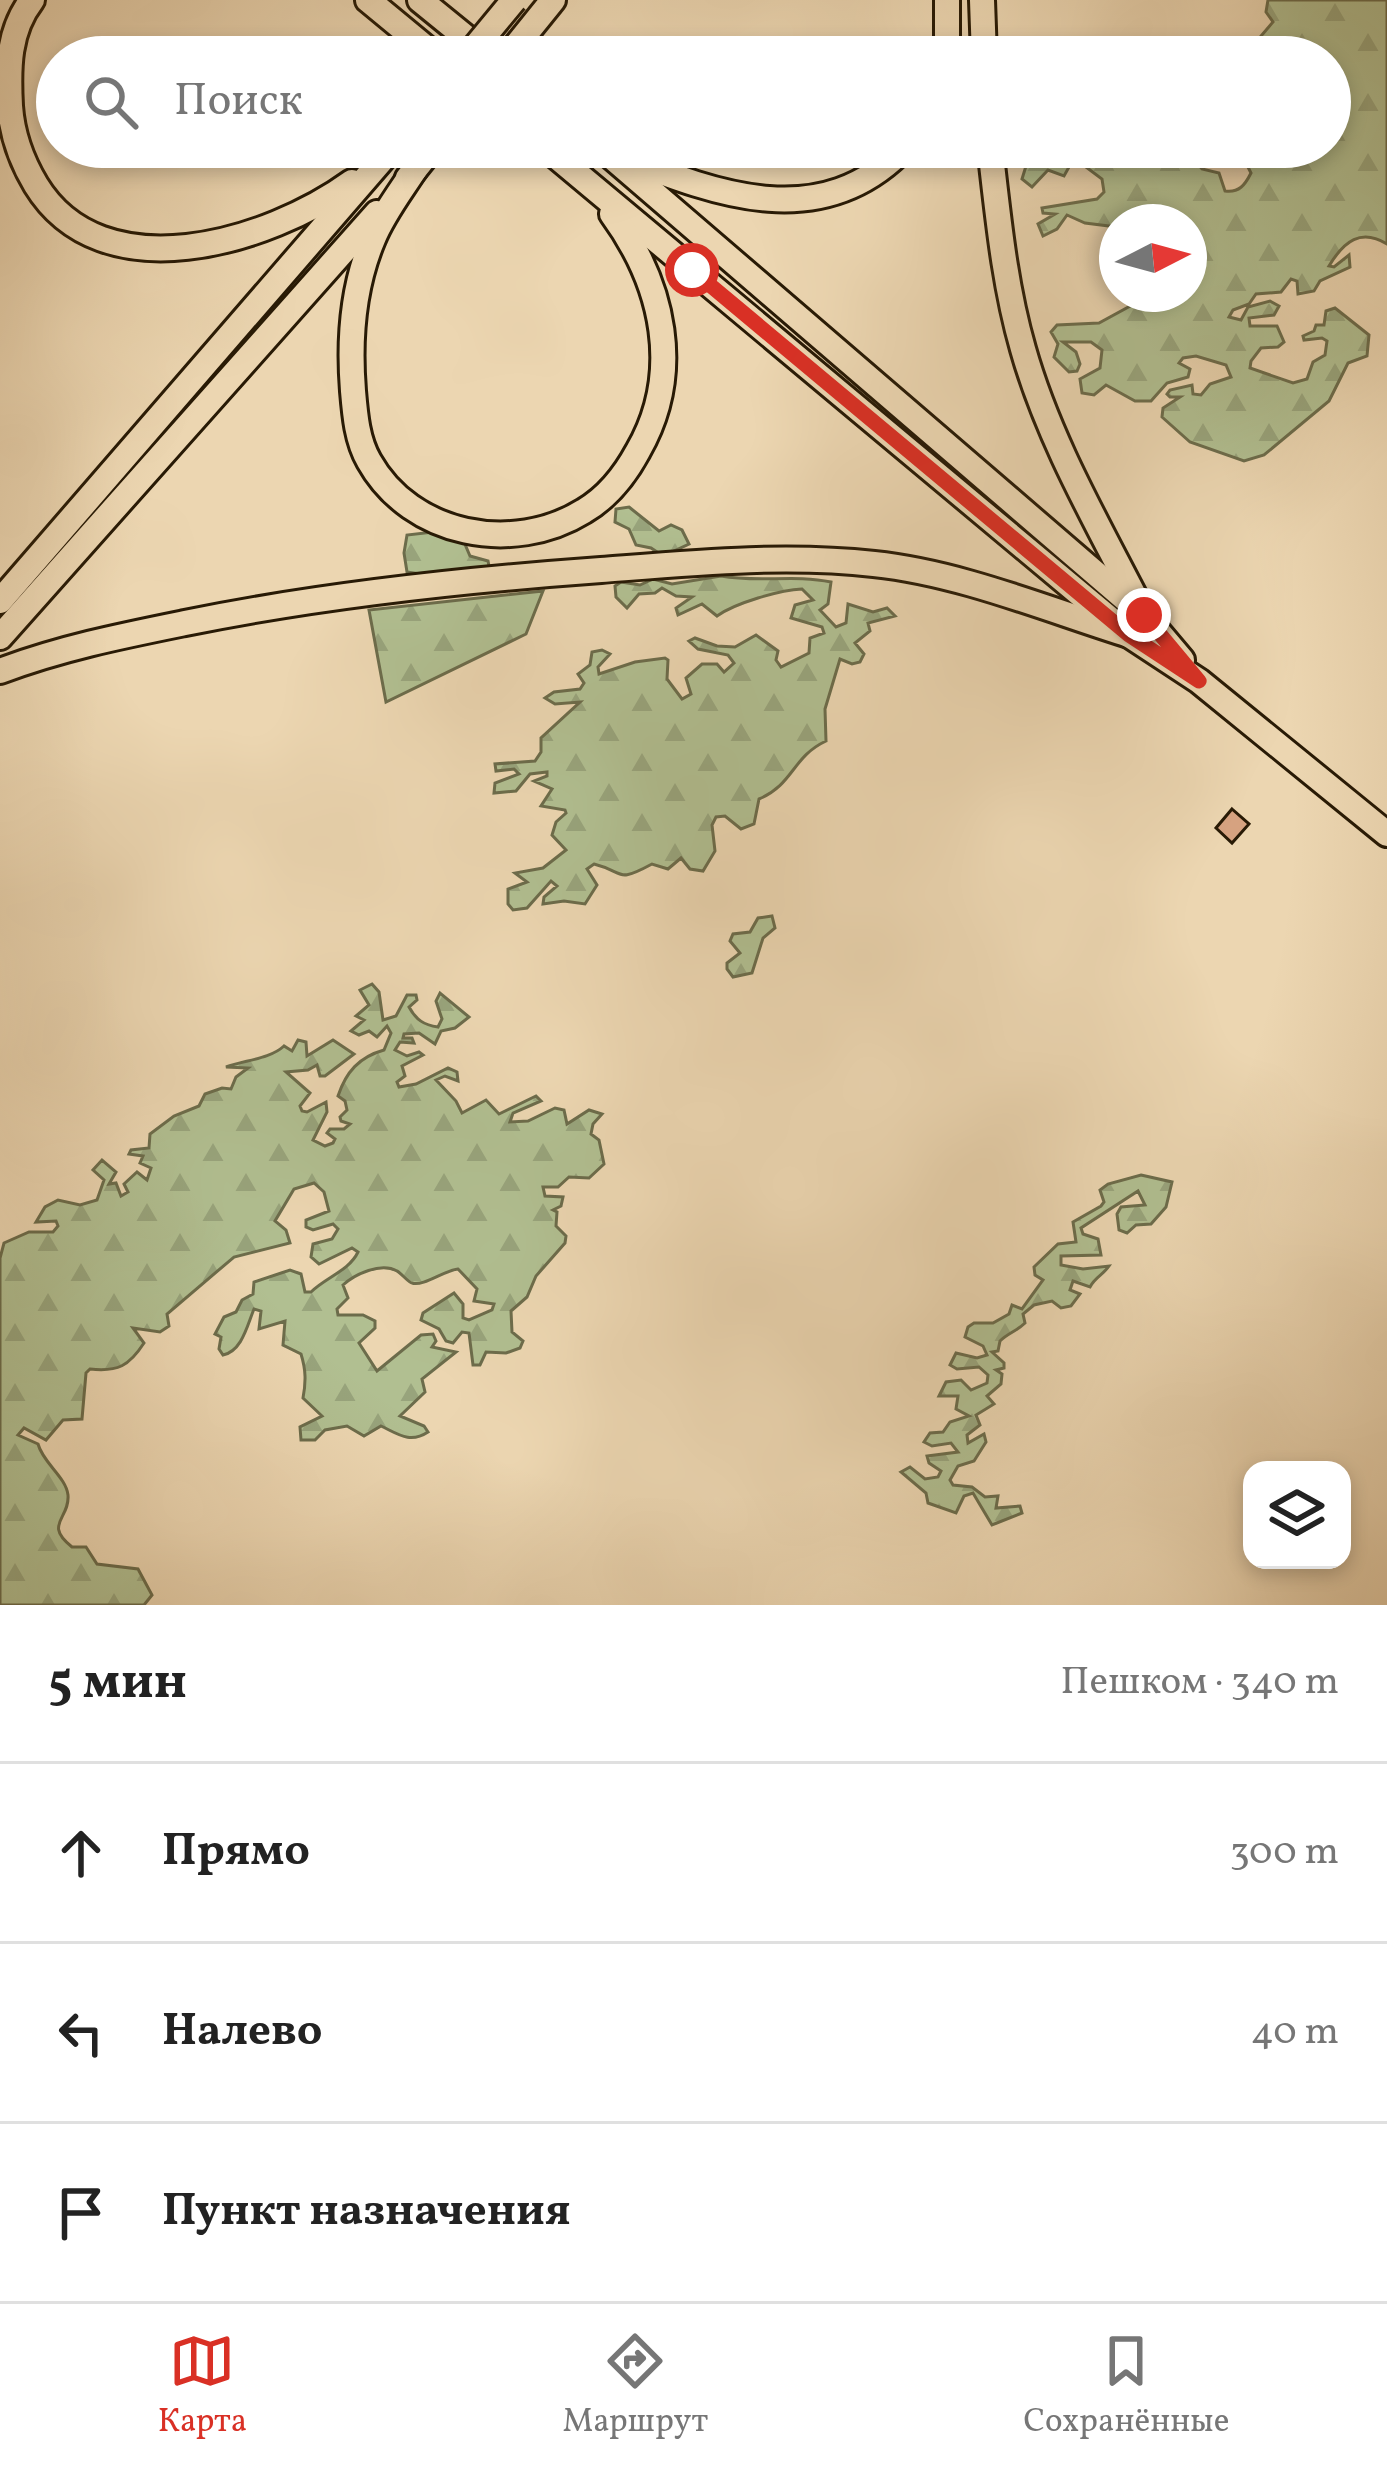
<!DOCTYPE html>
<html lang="ru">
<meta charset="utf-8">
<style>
:root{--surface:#fff;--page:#f2f2f2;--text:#222;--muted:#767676;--line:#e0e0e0;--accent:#d93025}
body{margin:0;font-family:Vollkorn,serif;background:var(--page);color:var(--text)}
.controls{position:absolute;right:36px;bottom:36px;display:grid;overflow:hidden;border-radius:24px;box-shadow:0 6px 18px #0003}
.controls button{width:108px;height:108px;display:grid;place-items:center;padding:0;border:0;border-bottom:3px solid var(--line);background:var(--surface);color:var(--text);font:60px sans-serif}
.compass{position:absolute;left:1099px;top:204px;width:108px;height:108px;border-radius:50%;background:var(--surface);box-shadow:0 6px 18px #0003;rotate:84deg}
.stop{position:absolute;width:36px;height:36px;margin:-27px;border:9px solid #d93025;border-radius:50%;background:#fff}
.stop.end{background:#d93025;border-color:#fff;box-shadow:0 3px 12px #0008}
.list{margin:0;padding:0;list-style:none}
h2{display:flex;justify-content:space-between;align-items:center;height:156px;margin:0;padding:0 48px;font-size:51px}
h2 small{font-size:39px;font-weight:400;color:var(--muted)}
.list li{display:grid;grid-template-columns:78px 1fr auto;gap:36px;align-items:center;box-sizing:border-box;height:180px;padding:0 48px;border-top:3px solid var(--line)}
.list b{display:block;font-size:45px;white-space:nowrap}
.list em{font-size:39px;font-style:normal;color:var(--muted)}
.icon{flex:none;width:66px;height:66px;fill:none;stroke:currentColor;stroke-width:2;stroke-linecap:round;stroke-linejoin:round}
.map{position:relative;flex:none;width:1387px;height:1605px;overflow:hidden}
.search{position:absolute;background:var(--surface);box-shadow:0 6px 18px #0003;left:36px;right:36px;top:36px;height:132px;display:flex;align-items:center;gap:30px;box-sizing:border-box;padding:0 42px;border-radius:66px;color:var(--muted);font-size:45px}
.sheet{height:696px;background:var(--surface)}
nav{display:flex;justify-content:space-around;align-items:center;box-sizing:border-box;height:168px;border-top:3px solid var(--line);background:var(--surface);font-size:33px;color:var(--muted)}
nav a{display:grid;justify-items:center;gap:6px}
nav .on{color:var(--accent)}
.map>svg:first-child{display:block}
.forest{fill:url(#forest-firs);stroke:#6c6c4b;stroke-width:3}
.building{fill:#d6a280;stroke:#281a05;stroke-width:3}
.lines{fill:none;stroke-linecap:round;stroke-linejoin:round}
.major-casing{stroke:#281a05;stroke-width:30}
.major{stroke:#ecd6b1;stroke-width:24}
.major-bridge-casing{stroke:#281a05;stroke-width:30;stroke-linecap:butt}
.major-bridge{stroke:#ecd6b1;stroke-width:24}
.route{stroke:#d93025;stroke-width:15}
</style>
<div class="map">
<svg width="1387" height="1605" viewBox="0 0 1387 1605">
<defs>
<pattern id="forest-firs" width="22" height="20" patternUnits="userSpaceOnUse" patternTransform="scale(3)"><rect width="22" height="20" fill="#b1bf91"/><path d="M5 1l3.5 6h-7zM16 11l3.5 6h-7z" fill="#98a47c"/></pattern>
</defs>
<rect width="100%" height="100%" fill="#ecd6b1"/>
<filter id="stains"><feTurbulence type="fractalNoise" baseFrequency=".00167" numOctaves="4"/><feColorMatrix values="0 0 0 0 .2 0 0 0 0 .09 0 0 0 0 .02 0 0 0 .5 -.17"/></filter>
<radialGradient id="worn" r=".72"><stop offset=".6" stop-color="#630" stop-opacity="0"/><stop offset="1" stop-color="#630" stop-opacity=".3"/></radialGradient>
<g class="forest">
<path d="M 1268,0 L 1387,0 L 1387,244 C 1361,228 1344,241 1329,266 L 1334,267 L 1349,255 L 1350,267 L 1320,281 L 1314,291 L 1298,294 L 1297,281 L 1291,279 L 1281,292 L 1256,294 L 1249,304 L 1233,310 L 1229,317 L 1241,320 L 1248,307 L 1270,301 L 1279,306 L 1274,315 L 1249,318 L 1250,326 L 1277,326 L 1284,342 L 1278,347 L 1261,348 L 1251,361 L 1250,368 L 1293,383 L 1307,379 L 1313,362 L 1325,355 L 1327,341 L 1322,338 L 1304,340 L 1303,336 L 1314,331 L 1316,325 L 1324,325 L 1326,311 L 1335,308 L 1369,335 L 1367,356 L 1348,363 L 1329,401 L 1264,455 L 1244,461 L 1190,442 L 1162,417 L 1163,408 L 1180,397 L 1170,397 L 1167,394 L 1170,390 L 1192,385 L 1193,394 L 1201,395 L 1210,384 L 1231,377 L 1226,365 L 1196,356 L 1183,358 L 1179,363 L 1190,369 L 1188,377 L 1167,383 L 1151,401 L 1135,401 L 1106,385 L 1094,395 L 1082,393 L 1080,379 L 1100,368 L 1102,350 L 1091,342 L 1063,342 L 1076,352 L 1080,364 L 1077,371 L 1069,372 L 1054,357 L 1058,344 L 1051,332 L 1057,325 L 1099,323 L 1132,305 L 1134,294 L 1189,294 L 1189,222 L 1117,222 L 1117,227 L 1085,223 L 1067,215 L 1057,229 L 1043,236 L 1038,224 L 1055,214 L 1043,213 L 1042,208 L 1097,199 L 1104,192 L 1102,179 L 1074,158 L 1064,176 L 1048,170 L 1032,187 L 1022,179 L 1026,166 L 1044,147 L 1090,147 L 1090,154 L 1099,155 L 1108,147 L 1131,151 L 1136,147 L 1184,147 L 1202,169 L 1219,173 L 1225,191 C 1239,193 1245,185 1251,173 L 1244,159 L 1235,155 L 1222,161 L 1210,159 L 1201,147 L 1330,147 L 1330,57 L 1267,57 L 1283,44 L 1261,36 L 1273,22 L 1266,12 Z"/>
<path d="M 629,507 L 659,531 L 671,525 L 682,530 L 689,544 L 663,556 L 651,548 L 636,545 L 629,529 L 615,522 L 616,509 Z"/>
<path d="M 433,532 L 464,542 L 470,556 L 488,561 L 490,571 L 447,578 L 407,572 L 404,553 L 407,535 Z"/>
<path d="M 721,576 C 758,583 794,574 831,582 L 828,604 L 820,610 L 836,627 L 846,623 L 848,604 L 873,612 L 887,608 L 895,616 L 868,623 L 870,631 L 855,643 L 864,654 L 860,662 L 852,664 L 840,659 L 825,709 L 826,741 C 792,757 794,784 759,799 L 754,824 L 741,829 L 725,816 L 716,817 L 712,825 L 715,851 L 703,871 L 690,869 L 681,858 L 668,869 L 652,864 C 615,884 626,872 594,864 L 587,869 L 597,885 L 585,904 L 564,901 L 543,904 L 544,897 L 557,886 L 551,881 L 527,908 L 513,910 L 508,904 L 508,889 L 527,882 L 515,873 L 543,868 L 566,850 L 552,835 L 556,822 L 566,813 L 565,810 L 541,806 L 552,789 L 534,781 L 547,776 L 547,772 L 530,774 L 516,791 L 494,793 L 495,783 L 519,774 L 514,769 L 496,771 L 495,764 L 535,761 L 541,752 L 541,738 L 580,702 L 555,704 L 545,698 L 554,692 L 580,689 L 584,683 L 578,674 L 590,665 L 592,652 L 602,650 L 610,654 L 598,667 L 599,674 L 635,662 L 665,658 L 668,660 L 667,679 L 682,699 L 691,694 L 686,678 L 702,664 L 717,664 L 724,672 L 734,663 L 728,655 L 698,649 L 689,641 L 695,638 L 717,646 L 735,647 L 756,635 L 778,651 L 776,660 L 781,667 L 809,653 L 810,638 L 824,633 L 822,627 L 791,618 L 795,605 L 813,600 L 802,589 C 780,590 735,603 717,616 L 702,604 L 678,615 L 676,608 L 692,597 L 676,596 L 662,588 L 655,593 L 639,594 L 627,608 L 616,597 L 615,586 L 621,582 L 640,585 L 653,579 L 672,584 Z"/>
<path d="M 543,591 L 526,634 L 386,702 L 369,610 Z"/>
<path d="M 772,916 L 775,928 L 763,938 L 752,973 L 733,977 L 727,969 L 727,963 L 740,953 L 730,941 L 733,934 L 750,932 L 758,918 Z"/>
<path d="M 372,984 L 379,992 L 383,1020 L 396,1016 L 407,995 L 416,995 L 417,1000 L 409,1007 C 416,1020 424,1025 438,1027 L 442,1019 L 436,1001 L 440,993 L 469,1017 L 455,1028 L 441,1031 L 435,1044 L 419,1033 L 404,1034 L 403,1038 L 412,1038 L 414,1043 L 400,1042 L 395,1050 L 407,1056 L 419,1052 L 423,1055 L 402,1066 L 405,1076 L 397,1082 L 399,1087 L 416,1084 L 448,1068 L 457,1072 L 458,1081 L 445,1076 L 436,1080 L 456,1101 L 462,1113 L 486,1100 L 499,1114 L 536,1096 L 541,1101 L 513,1113 L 510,1122 L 528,1121 L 555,1108 L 564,1110 L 567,1124 L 589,1110 L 602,1114 L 593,1124 L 591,1134 L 599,1140 L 604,1164 L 589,1178 L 569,1177 L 558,1187 L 543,1187 L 545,1196 L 563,1197 L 561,1206 L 553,1210 L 557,1212 L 556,1226 L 566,1236 L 565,1243 L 536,1276 L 527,1297 L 511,1311 L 512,1332 L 523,1341 L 520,1348 L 506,1353 L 486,1352 L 480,1365 L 473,1365 L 469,1333 L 462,1332 L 453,1343 L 446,1341 L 439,1329 L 421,1320 L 423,1313 L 454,1293 L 463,1304 L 463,1318 L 469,1320 L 492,1310 L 494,1304 L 474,1301 L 477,1289 L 458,1269 C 445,1270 423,1287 412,1283 C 409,1283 400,1272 397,1271 C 381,1262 355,1274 343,1285 L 348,1298 L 337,1309 L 338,1315 L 363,1315 L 375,1321 L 375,1328 L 359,1343 L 377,1371 L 421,1335 L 433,1334 L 436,1341 L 432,1347 L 456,1352 L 422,1379 L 425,1392 L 400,1416 L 424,1426 L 428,1432 C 410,1444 398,1434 381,1426 L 364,1436 L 347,1426 L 325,1430 L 315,1440 L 301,1440 L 300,1427 L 322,1416 L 303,1398 C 306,1382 306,1370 301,1354 L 283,1345 L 285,1321 L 259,1329 L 261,1311 L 254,1309 C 247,1326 242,1351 223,1355 L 219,1349 L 221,1337 L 215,1334 L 224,1317 L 236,1312 L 242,1300 L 253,1294 L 254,1282 L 290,1270 L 301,1274 L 305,1292 L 311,1292 C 326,1277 349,1271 358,1252 L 352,1248 L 319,1264 L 311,1257 L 313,1244 L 332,1239 L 338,1229 L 333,1224 L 313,1230 L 306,1227 L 306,1220 L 329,1211 L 324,1192 L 314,1183 L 294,1189 L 275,1221 L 286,1230 L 290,1243 L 234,1257 L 167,1314 L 169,1326 L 160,1332 L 133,1328 L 144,1343 C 129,1366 118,1372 90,1369 L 86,1373 L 82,1419 L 63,1420 L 46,1440 L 24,1428 L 18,1435 L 38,1444 C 43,1463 66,1477 68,1495 C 70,1519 43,1524 72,1547 L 86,1547 L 97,1564 L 138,1569 L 152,1595 L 144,1605 L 0,1605 L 0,1258 L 4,1243 L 29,1232 L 53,1232 L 58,1226 L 56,1221 L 36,1222 L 45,1207 L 58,1200 L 80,1205 L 97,1200 L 104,1180 L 93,1170 L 102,1160 L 116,1172 L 109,1184 L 116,1183 L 121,1196 L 128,1192 L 124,1184 L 137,1172 L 147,1180 L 151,1168 L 140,1163 L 143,1156 L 129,1154 L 131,1150 L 149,1148 L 150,1134 L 174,1116 L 199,1106 L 205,1094 L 222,1088 L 231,1089 L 236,1077 L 248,1068 L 226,1067 C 245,1060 270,1059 284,1046 L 292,1051 L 298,1040 L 306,1042 L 307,1056 L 333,1040 L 354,1054 L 325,1076 L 320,1076 L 317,1065 L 308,1070 L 286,1072 L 310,1093 L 300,1106 L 302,1111 L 307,1112 L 326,1102 L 327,1112 L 313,1140 L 325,1146 L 333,1143 L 335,1139 L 327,1133 L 330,1129 L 344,1129 L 350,1124 L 341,1121 L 340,1117 L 347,1110 L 345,1101 L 338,1096 C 346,1072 359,1057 384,1050 L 391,1033 L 387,1026 L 377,1037 L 369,1031 L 359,1035 L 351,1031 L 364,1020 L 356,1016 L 369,1005 L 360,990 Z"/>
<path d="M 1141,1175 L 1172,1182 L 1166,1207 L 1151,1224 L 1136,1225 L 1127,1233 L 1119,1230 L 1117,1214 L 1121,1207 L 1145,1205 L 1138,1191 L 1081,1228 L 1083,1234 L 1098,1239 L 1101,1255 L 1061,1256 L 1061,1265 L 1083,1269 L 1109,1266 C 1103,1275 1095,1277 1090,1287 L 1073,1281 L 1070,1290 L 1080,1294 L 1071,1306 L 1061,1308 L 1052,1301 L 1034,1305 L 1023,1314 L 1025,1323 C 1017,1331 1008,1333 1000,1341 L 998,1351 L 992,1352 L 1004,1363 L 1004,1368 L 996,1370 L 1002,1374 L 1001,1384 L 987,1396 L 994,1404 L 976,1415 L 980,1425 L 967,1435 L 968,1443 L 984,1434 L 986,1442 L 974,1461 L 958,1466 L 950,1480 L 953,1485 L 972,1487 L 985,1497 L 998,1496 L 996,1508 L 1020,1506 L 1022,1513 L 992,1525 L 973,1493 L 964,1496 L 956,1513 L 928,1503 L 926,1493 L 901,1472 L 910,1467 L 925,1479 L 938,1477 L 941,1471 L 929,1463 L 927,1456 L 958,1452 L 951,1443 L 932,1446 L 924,1442 L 930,1433 L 943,1432 L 950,1422 L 969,1416 L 956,1409 L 958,1396 L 939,1396 L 946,1382 L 961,1380 L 971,1390 L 987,1383 L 988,1375 L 979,1367 L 957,1369 L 950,1365 L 956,1353 L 977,1358 L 987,1355 L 983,1346 L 965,1337 L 968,1327 L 974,1323 L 993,1323 L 1009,1314 L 1012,1305 L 1022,1309 L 1043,1280 L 1035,1275 L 1034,1267 L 1058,1244 L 1076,1242 L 1073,1222 L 1101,1206 L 1104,1202 L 1100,1190 L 1108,1184 Z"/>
</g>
<path class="building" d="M 1232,809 L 1249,824 L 1232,843 L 1216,828 Z"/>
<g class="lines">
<defs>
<g id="major">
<path d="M 32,0 C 8,31 8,68 10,106 C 12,135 21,160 36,185 C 102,293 268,243 352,182"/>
<path d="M 368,0 L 437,57"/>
<path d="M 420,0 L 490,57"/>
<path d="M 982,0 L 984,57"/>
<path d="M 507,57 L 553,0"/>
<path d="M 947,57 L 947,0"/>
<path d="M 545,147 L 1129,635 L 1199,681 L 1387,834"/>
<path d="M 600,147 L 1144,615 L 1182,660"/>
<path d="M 990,147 C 998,215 1004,283 1023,349 C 1048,438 1096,521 1138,603"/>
<path d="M 623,157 C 718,195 823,234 905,147"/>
<path d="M 415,169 C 401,191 383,214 373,239 C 353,286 349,341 353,391 C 355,415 357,440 369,461 C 411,536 513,555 584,511 C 608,497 625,475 638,451 C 683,373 664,285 612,214"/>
<path d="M 408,178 L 433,147"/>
<path d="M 0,601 L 393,147"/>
<path d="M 0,637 L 377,213"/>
<path d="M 0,671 C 61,648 121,636 185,623 C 322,595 462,580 601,570 C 691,563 784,554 874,564 C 960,573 1046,609 1129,635"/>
</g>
</defs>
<use href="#major" class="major-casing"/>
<use href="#major" class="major"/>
<defs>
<path id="major-bridge" d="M 467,57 L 514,0"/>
</defs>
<use href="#major-bridge" class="major-bridge-casing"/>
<use href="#major-bridge" class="major-bridge"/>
</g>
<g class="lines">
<path class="route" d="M 692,270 L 1129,635 L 1199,681 L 1144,615"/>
</g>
<rect width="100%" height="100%" filter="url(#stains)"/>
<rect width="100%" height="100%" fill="url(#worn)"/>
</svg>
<div class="controls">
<button><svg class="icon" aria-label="layers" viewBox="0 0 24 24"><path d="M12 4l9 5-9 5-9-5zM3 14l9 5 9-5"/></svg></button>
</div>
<svg class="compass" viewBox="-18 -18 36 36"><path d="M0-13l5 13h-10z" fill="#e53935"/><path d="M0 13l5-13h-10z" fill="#767676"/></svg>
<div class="stop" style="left:692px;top:270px"></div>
<div class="stop end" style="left:1144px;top:615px"></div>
<div class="search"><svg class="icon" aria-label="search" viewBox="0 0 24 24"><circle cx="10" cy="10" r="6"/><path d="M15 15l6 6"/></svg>Поиск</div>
</div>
<section class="sheet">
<h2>5 мин<small>Пешком · 340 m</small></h2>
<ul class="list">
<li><svg class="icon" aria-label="ahead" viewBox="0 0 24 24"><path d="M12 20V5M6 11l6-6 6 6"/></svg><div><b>Прямо</b></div><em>300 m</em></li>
<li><svg class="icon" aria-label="left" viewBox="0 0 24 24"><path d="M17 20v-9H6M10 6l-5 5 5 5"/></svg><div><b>Налево</b></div><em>40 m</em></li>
<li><svg class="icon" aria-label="arrive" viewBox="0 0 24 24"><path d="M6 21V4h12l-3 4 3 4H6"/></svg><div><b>Пункт назначения</b></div></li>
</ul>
</section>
<nav>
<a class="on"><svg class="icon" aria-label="map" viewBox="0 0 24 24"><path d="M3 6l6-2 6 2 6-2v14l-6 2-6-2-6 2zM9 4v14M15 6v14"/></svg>Карта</a>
<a><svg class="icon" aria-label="directions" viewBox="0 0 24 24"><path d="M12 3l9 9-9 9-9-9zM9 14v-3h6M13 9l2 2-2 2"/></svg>Маршрут</a>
<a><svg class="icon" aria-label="saved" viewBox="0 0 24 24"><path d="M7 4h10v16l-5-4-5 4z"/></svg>Сохранённые</a>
</nav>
